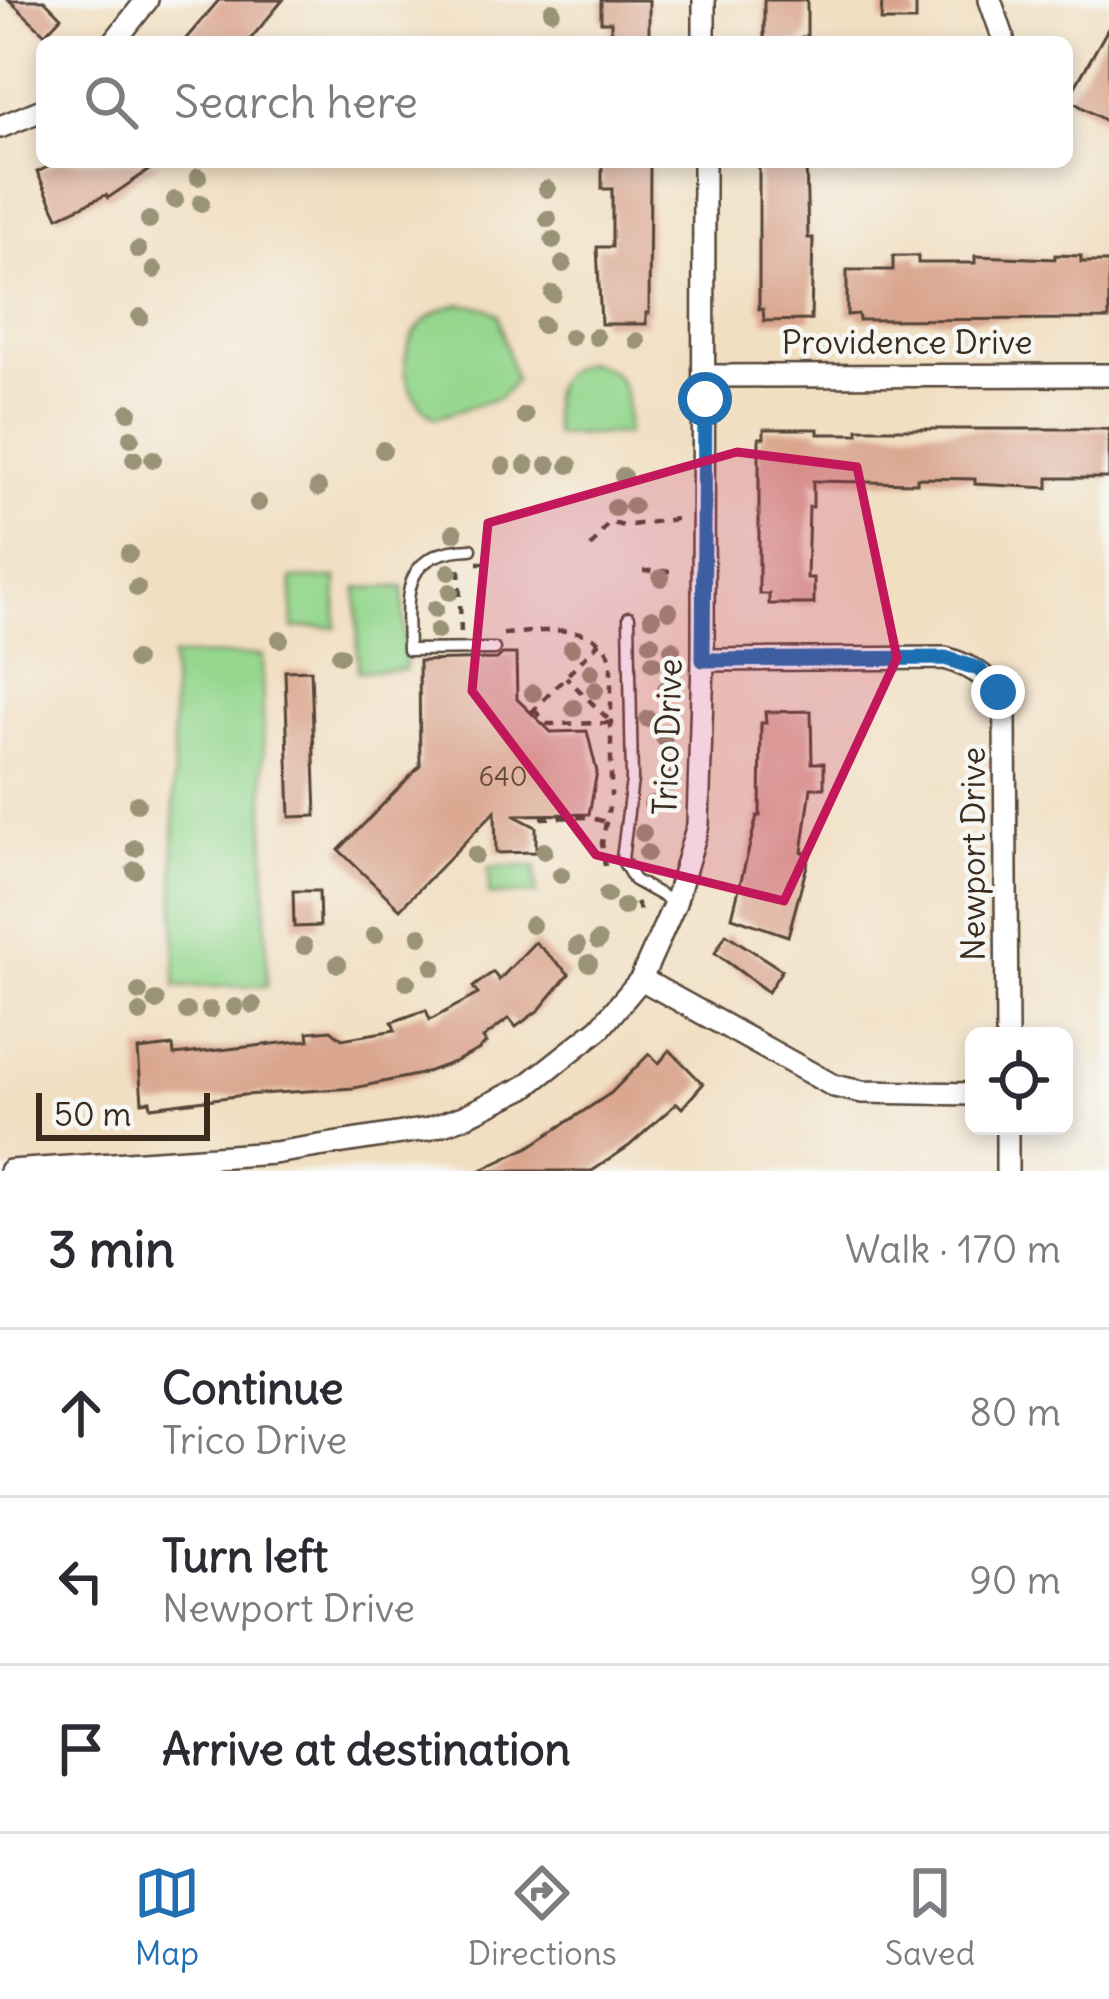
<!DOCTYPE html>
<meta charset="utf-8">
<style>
:root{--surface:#fff;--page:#f7f7f7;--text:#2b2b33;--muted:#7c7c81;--line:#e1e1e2;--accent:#1f6fb2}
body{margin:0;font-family:Delius,sans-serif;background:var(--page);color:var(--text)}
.controls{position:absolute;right:36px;bottom:36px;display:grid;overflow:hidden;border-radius:18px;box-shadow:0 6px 18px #0003}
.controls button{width:108px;height:108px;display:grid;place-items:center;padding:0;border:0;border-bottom:3px solid var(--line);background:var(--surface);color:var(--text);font:60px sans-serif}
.scale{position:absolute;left:36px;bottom:30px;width:174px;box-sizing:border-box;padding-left:12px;border:6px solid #3b2a1e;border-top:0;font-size:33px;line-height:42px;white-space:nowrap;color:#3b2a1e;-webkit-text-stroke:9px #f6f6f2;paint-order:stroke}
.stop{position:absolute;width:36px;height:36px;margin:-27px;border:9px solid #1f6fb2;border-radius:50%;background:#fff}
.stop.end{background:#1f6fb2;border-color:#fff;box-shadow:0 3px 12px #0008}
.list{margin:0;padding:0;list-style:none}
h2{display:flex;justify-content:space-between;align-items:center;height:156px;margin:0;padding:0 48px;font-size:51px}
h2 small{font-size:39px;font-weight:400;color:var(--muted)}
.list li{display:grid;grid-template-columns:78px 1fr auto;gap:36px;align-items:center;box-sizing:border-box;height:168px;padding:0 48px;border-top:3px solid var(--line)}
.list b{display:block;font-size:45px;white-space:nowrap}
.list p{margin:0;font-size:39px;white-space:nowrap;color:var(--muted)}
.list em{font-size:39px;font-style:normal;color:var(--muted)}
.icon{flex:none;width:66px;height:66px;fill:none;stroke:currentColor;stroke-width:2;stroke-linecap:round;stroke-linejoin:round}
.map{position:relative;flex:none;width:1109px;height:1171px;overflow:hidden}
.search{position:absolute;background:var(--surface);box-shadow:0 6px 18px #0003;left:36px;right:36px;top:36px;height:132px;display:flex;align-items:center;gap:30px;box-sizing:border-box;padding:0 42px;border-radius:18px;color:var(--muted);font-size:45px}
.sheet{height:660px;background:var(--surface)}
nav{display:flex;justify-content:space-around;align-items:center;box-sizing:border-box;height:168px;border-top:3px solid var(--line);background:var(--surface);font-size:33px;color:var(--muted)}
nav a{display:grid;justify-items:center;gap:6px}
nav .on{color:var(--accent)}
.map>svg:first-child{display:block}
.green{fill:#95d78f;stroke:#688056;stroke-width:3}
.building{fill:#daa58e}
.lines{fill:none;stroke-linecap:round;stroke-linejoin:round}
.service-casing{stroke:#564537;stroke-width:15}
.minor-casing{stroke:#564537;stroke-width:26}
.path{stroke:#564537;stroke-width:4.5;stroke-dasharray:9 9;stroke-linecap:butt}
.service{stroke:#fff;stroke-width:10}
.minor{stroke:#fff;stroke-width:21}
.tree{fill:#9a9377}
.route{stroke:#1f6fb2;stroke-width:15}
.marked{fill:#c2185b;fill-opacity:0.2;stroke:#c2185b;stroke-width:9;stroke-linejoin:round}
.labels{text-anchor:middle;stroke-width:9;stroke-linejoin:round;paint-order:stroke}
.number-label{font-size:27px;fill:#63493a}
.street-label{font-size:33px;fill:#3b2a1e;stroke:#f6f6f2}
</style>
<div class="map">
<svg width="1109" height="1171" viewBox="0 0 1109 1171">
<rect width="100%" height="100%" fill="#f6f6f2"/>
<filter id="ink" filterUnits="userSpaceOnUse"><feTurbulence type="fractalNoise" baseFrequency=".00833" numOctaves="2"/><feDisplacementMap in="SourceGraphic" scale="24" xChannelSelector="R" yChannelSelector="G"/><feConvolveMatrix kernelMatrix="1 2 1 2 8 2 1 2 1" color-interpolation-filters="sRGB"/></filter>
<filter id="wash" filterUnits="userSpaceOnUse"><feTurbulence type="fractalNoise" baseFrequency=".004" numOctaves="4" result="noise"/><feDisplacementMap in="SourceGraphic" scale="48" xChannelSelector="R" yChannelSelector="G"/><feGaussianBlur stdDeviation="2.7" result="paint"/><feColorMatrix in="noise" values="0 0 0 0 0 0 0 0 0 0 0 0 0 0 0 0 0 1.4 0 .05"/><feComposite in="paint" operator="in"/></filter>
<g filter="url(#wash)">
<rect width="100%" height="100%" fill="#f1dfc2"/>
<g class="green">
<path d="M 461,304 L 487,308 L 498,315 L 515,381 L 499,398 L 435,418 C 385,383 401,314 461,304 Z"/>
<path d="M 588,363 C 628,368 629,401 626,434 L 555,435 C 550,402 546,369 588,363 Z"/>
<path d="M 337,578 L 336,627 L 293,628 L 292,579 Z"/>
<path d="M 403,587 L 405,670 L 358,671 L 357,588 Z"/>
<path d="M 262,655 L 267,986 L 176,987 L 172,656 Z"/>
<path d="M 535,866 L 536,894 L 489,895 L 489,867 Z"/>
</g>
<g id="blocks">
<g class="building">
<path d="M 9,0 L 44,0 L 61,17 L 45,34 Z"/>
<path d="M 219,0 L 283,0 L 248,42 L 183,42 Z"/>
<path d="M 601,0 L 649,0 L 649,42 L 611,42 L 611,22 L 601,22 Z"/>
<path d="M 764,0 L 807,0 L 807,37 L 802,37 L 802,42 L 764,42 Z"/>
<path d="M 882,0 L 916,0 L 916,21 L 881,21 Z"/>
<path d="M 1109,27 L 1109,123 L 1068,99 Z"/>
<path d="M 59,162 L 161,162 L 108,198 L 106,195 L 58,217 L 37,172 Z"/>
<path d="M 759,162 L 806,162 L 808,238 L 813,238 L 811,320 L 764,321 L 763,309 L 759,309 Z"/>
<path d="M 602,164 L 650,164 L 649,313 L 646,313 L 646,324 L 601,324 L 597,247 L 612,247 L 612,189 L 602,189 Z"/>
<path d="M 1055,255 L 1081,256 L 1081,262 L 1109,262 L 1109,319 L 859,320 L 858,314 L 847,315 L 847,270 L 893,270 L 893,256 L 918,256 L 918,263 L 975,263 L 975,256 L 1055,259 Z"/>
<path d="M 764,429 L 818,429 L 818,434 L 858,434 L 858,429 L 1109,429 L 1109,478 L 1048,478 L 1048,488 L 975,484 L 975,479 L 917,478 L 917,483 L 813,481 L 813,507 L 809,507 L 807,578 L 814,578 L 814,604 L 769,604 L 769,594 L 759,594 L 759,438 L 764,438 Z"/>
<path d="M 502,654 L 516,654 L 517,699 L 551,732 L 587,731 L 597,772 L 589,814 L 513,815 L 536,827 L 536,852 L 496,853 L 495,811 L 400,909 L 339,850 L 420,766 L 419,661 L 497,659 Z"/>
<path d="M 311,670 L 316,816 L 290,817 L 285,671 Z"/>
<path d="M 811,711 L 812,763 L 824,763 L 824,788 L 811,788 L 802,852 L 810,854 L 788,936 L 732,917 L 757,816 L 760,816 L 761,723 L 766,723 L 765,712 Z"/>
<path d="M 293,891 L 319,891 L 320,926 L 294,927 Z"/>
<path d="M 726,934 L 782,970 L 768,992 L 715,953 Z"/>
<path d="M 535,942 L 569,974 L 539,1010 L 516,1027 L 509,1018 L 483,1038 L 486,1043 L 478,1050 L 454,1062 L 421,1074 L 354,1088 L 244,1095 L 151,1107 L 150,1101 L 142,1102 L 138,1050 L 173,1046 L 174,1055 L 309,1040 L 308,1032 L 331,1030 L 342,1039 L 395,1030 L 392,1022 L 426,1010 L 430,1020 L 478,994 L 473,987 L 493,972 L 499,980 Z"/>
<path d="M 670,1050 L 703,1084 L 682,1108 L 677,1103 L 629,1146 L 592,1171 L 479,1171 L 529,1147 L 611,1093 L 649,1054 L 659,1063 Z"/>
</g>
</g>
</g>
<g filter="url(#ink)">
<use href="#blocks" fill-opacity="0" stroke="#564537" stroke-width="3"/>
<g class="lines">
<defs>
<g id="service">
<path d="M 471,549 C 399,551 407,597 408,650 L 494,649"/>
<path d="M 629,617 L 632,780 L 622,859 L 634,880 L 675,903"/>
</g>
<g id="minor">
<path d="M 704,0 L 704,42"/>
<path d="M 990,0 L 1003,37"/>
<path d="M 114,42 L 147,0"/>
<path d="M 0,127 L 42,110"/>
<path d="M 705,376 L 1109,375"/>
<path d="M 703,660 L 945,658 C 980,669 995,680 1005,716 L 1007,1036"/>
<path d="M 641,979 L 834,1086 L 862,1092 L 974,1094"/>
<path d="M 10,1171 L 274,1153 L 428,1129 L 463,1117 L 525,1087 L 600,1028 L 641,979 L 675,903 L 698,825 L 703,660 L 704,162"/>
<path d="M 1007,1171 L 1007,1126"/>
</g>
</defs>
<use href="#service" class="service-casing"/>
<use href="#minor" class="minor-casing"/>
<g class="path">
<path d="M 591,547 L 609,522 L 624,526 L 676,519"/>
<path d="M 477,563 L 495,563"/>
<path d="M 459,569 L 461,634"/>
<path d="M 643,571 L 676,571"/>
<path d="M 503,634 C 538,633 596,618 611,659 L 611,796"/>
<path d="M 534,710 L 548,724 L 612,723 L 566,677"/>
<path d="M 531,713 L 605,636"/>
<path d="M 541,818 L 588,817 L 606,822"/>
<path d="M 605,866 L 602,843 L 609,807"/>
<path d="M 636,902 L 642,915"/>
</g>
<use href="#service" class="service"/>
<use href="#minor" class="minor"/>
</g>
<g class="tree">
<circle cx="552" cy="11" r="9"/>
<circle cx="198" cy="177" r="9"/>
<circle cx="547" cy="189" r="9"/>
<circle cx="175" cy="200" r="9"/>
<circle cx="201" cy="203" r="9"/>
<circle cx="548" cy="219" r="9"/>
<circle cx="149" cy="220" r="9"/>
<circle cx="553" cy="240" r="9"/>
<circle cx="138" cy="250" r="9"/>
<circle cx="563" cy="264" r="9"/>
<circle cx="154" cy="270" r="9"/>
<circle cx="553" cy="294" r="9"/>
<circle cx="140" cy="317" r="9"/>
<circle cx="543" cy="325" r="9"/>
<circle cx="571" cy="337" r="9"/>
<circle cx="596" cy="337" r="9"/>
<circle cx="637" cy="341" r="9"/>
<circle cx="129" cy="412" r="9"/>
<circle cx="525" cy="416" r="9"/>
<circle cx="131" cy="438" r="9"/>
<circle cx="383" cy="450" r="9"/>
<circle cx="134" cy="459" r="9"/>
<circle cx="153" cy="459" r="9"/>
<circle cx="526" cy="465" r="9"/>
<circle cx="548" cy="465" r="9"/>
<circle cx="569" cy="465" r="9"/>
<circle cx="503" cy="466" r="9"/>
<circle cx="623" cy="476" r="9"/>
<circle cx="318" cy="488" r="9"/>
<circle cx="258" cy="503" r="9"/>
<circle cx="633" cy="506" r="9"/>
<circle cx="615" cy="508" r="9"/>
<circle cx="454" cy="533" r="9"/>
<circle cx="129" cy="554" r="9"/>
<circle cx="449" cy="572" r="9"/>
<circle cx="661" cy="578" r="9"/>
<circle cx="137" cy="588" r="9"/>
<circle cx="450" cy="592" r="9"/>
<circle cx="435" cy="609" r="9"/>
<circle cx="669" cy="611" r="9"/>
<circle cx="652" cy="618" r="9"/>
<circle cx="437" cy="631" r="9"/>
<circle cx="280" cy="639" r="9"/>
<circle cx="651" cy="643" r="9"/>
<circle cx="572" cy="648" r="9"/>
<circle cx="672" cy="649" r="9"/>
<circle cx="340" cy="655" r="9"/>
<circle cx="135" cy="660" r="9"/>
<circle cx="653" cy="663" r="9"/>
<circle cx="591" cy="672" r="9"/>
<circle cx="666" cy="689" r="9"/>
<circle cx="595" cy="690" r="9"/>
<circle cx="533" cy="693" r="9"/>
<circle cx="574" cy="708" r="9"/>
<circle cx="648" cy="719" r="9"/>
<circle cx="664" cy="738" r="9"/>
<circle cx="668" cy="777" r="9"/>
<circle cx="137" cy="804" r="9"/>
<circle cx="652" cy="804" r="9"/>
<circle cx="643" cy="833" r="9"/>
<circle cx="135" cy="848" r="9"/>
<circle cx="544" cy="851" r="9"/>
<circle cx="647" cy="853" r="9"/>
<circle cx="475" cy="855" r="9"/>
<circle cx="135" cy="870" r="9"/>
<circle cx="561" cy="875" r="9"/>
<circle cx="607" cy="895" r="9"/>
<circle cx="624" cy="907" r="9"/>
<circle cx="532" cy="925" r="9"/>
<circle cx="375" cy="935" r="9"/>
<circle cx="420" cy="936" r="9"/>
<circle cx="598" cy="941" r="9"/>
<circle cx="304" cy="946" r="9"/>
<circle cx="577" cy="946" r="9"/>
<circle cx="589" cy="963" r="9"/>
<circle cx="338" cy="964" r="9"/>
<circle cx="433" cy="967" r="9"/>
<circle cx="407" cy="982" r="9"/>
<circle cx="139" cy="992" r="9"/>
<circle cx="156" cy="1001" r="9"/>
<circle cx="253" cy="1005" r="9"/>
<circle cx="235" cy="1007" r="9"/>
<circle cx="210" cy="1010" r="9"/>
<circle cx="187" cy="1011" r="9"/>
<circle cx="140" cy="1013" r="9"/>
</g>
</g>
<g class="lines" filter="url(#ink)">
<path class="route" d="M 705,399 L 703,660 L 945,658 L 979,669 L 998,692"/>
</g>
<path class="marked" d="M 737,452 L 857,467 L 897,658 L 784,901 L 596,855 L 472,691 L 488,523 Z"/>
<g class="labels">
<g class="number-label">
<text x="503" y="786">640</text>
</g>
<g class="street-label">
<text x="907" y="354">Providence Drive</text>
<text transform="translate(667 737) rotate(-88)" y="12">Trico Drive</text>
<text transform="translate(973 854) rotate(-90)" y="12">Newport Drive</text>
</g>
</g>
</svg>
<div class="controls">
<button><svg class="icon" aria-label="locate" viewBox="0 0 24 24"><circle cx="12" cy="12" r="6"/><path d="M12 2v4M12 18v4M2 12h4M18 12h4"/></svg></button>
</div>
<div class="scale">50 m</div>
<div class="stop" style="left:705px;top:399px"></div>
<div class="stop end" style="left:998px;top:692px"></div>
<div class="search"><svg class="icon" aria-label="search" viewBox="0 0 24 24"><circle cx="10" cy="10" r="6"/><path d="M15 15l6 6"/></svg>Search here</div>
</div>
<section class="sheet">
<h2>3 min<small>Walk · 170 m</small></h2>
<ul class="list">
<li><svg class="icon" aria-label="ahead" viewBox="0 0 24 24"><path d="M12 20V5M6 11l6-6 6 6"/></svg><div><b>Continue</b><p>Trico Drive</p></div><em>80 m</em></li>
<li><svg class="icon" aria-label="left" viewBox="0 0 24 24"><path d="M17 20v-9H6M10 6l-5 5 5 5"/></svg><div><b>Turn left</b><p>Newport Drive</p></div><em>90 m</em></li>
<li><svg class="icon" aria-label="arrive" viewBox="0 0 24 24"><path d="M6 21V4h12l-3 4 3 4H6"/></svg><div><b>Arrive at destination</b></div></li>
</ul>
</section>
<nav>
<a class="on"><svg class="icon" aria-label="map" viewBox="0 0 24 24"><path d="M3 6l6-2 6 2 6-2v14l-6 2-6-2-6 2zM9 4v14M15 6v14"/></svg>Map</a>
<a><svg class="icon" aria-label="directions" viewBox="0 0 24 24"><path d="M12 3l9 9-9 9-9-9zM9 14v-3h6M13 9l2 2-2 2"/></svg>Directions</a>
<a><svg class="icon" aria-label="saved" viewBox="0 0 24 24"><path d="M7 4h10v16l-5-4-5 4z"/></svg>Saved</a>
</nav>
